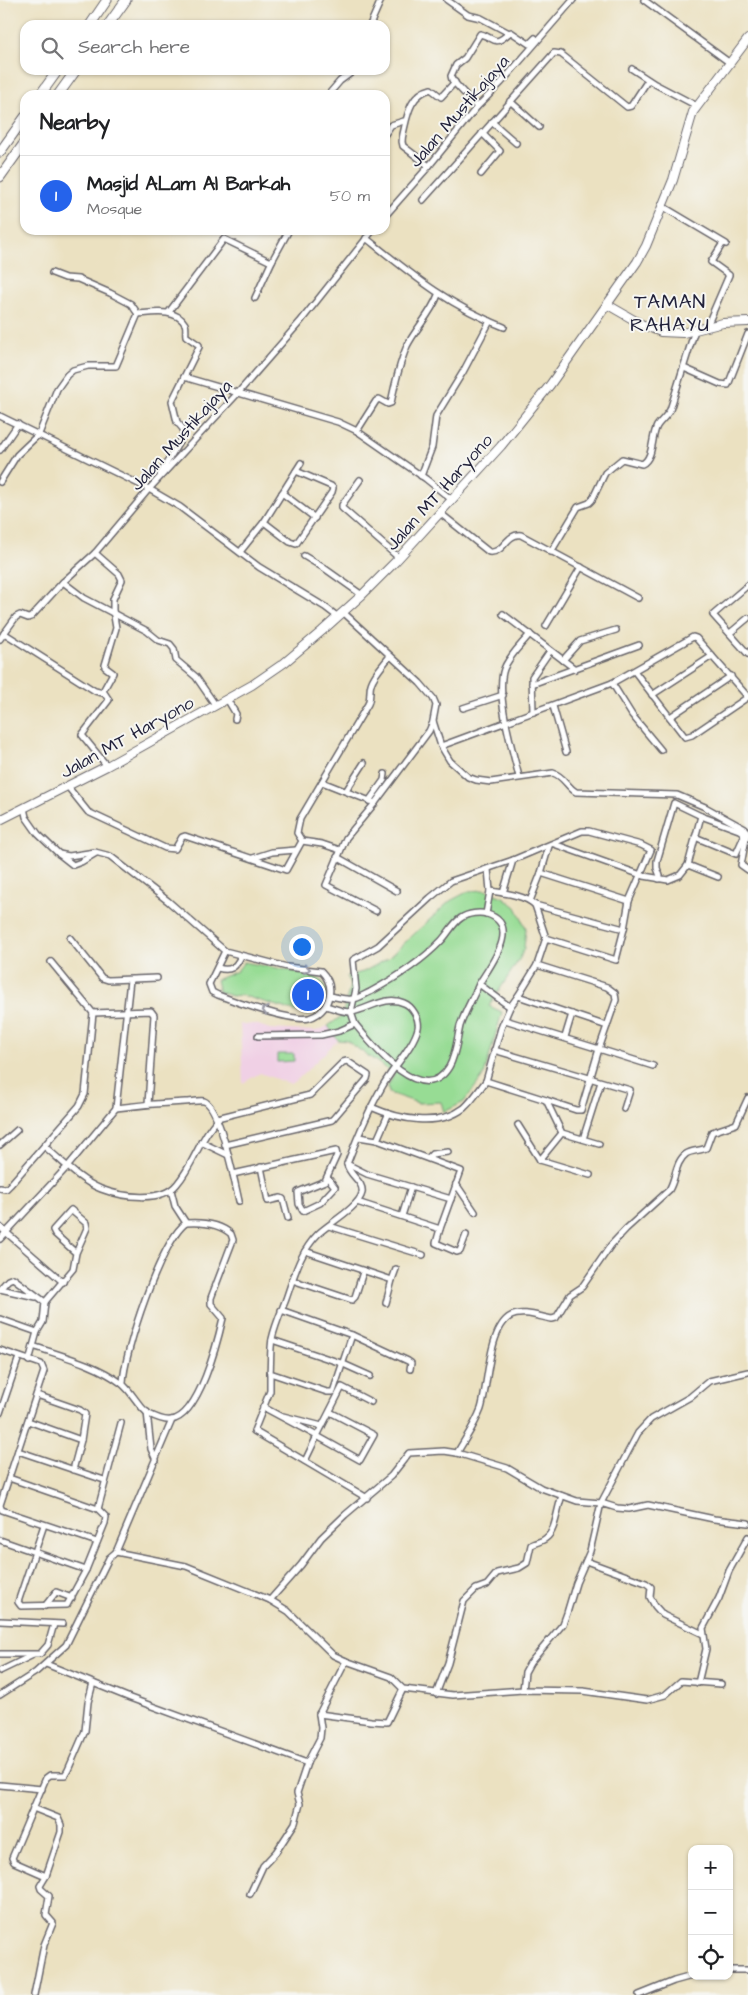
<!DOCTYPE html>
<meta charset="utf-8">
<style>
:root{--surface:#fff;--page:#f6f6f6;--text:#202124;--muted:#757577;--line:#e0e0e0;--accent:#2563eb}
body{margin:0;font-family:"Architects Daughter",sans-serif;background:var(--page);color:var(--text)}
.controls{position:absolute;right:15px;bottom:15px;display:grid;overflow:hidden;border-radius:10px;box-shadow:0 1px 4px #0004}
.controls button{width:45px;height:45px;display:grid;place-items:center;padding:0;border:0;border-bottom:1px solid var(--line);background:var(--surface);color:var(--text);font:25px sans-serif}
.you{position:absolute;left:301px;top:946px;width:18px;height:18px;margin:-12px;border:4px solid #fff;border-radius:50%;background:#1a73e8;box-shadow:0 0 0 8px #1a73e833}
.badge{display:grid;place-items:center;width:32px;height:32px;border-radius:50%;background:var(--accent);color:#fff;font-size:16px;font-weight:700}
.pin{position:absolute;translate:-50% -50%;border:2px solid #fff;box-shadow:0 1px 5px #0006}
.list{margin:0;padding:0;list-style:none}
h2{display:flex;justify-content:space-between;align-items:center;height:65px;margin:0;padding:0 20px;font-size:21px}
h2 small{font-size:16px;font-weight:400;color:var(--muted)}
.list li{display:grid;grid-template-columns:32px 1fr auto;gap:15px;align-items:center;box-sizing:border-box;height:80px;padding:0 20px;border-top:1px solid var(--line)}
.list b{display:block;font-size:19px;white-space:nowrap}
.list p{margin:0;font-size:16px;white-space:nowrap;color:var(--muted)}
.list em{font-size:16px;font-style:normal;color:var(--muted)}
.icon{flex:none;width:28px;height:28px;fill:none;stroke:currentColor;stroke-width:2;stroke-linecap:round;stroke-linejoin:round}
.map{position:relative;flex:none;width:748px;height:1995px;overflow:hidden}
.search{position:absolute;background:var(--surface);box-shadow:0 1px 4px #0004;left:20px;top:20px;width:370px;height:55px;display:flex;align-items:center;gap:12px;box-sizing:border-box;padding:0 18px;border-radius:15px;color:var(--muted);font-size:19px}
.panel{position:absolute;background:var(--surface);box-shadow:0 1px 4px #0004;left:20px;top:90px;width:370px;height:145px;border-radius:15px}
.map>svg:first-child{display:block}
.built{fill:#f0d0e5}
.green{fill:#97dc94;stroke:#5c7f68}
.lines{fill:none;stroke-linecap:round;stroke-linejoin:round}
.street-casing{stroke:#68656a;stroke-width:8}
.secondary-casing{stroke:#68656a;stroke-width:10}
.highway-casing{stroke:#68656a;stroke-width:11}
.street{stroke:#fff;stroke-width:5}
.secondary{stroke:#fff;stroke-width:8}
.highway{stroke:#fff;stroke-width:9}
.oneway{stroke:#9c9ca7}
.labels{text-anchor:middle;stroke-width:4;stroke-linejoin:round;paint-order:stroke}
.street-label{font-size:18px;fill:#22223b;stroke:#f6f6f2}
.quarter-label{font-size:20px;letter-spacing:1px;fill:#22223b;stroke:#f6f6f2}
</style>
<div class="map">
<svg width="748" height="1995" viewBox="0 0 748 1995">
<rect width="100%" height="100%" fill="#f6f6f2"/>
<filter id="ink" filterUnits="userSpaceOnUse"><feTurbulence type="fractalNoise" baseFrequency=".02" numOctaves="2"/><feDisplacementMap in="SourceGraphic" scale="10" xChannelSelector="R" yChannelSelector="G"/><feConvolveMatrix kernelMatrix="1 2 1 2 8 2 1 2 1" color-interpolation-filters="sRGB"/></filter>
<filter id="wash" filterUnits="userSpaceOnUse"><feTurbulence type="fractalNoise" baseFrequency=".0096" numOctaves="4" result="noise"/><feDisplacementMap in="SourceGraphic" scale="20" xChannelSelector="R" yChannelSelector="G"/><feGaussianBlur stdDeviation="1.12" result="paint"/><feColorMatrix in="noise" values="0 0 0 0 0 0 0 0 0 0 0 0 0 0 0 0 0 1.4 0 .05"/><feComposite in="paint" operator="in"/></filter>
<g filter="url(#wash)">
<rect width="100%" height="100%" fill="#ebe1c1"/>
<path class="built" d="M 240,1024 L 255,1024 L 270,1029 L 289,1030 L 316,1031 L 328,1026 L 338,1040 L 298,1079 L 290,1084 L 260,1073 L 243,1083 Z"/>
<g class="green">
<path d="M 485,890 L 503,897 L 516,907 L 526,928 L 524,948 L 520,958 L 489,1006 L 502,1012 L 484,1075 L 464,1102 L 444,1112 L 441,1102 L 418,1103 L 389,1093 L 388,1086 L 394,1074 L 347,1041 L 338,1040 L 328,1026 L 342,1016 L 350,986 L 347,976 L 363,972 L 387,959 L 450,901 L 469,891 Z"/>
<path d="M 244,962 C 258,965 313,973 320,980 C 334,994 323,1012 307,1015 L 241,995 L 232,996 L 219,992 L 216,980 L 237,971 Z"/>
<path d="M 277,1054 L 294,1054 L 294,1061 L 277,1062 Z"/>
</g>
</g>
<g filter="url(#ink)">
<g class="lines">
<defs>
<g id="street">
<path d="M 447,0 L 468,15 L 481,18 L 509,33 L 511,32 L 529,44 L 535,38"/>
<path d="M 644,0 L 730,63"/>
<path d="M 370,25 L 381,0"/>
<path d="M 632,69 L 655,84 L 697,106"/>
<path d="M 328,95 L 340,81 L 355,70"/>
<path d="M 510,101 L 539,127"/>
<path d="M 477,107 L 452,80 L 451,76 L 456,65 L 465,58 L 480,34 C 495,37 493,48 509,33"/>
<path d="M 492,122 L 516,143"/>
<path d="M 385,134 L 391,125 L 404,121"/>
<path d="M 429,166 L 403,146 C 401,141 402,140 403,134 C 407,118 409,94 431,89 L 441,97 L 455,82"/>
<path d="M 481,174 L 500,151 L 482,133"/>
<path d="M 423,200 L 554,53 L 561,54 L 627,107 L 631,106 L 648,80"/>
<path d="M 662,206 L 726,244"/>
<path d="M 385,216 L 429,166 L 477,107 L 501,83 L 573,0"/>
<path d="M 366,238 C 411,274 449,306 504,327"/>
<path d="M 52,273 L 65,278 L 78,279 L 110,293 L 131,304 L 138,314"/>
<path d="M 255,298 L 272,261"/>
<path d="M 169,312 L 224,239 L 269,261 L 272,261 L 289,230"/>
<path d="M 138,314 C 152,313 176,308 185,324 C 187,328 185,332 186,336 L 199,345 L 199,347 L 172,401 L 177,422 L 183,429 L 184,434 L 160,474"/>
<path d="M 707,326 L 729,275 L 711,262 L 723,243"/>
<path d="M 684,368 L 720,384 L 728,385 L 748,334"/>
<path d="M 184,377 L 338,422 L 357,431 L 426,479 L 452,500"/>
<path d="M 0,416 L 149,489 L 180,507 L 259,567 L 325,607 L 338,617"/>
<path d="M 357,431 L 376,401 L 379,399 L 388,404 L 391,403 C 395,383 399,365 407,346 C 416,328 431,314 438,295"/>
<path d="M 0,450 L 18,424"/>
<path d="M 421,476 L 432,447 L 436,416 L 463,372 L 490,321"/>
<path d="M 360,480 L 342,505 L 342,508 L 399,558"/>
<path d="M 0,482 L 17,455 L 39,434 L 57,389 L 67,375 L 73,370 L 88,366 L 116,366 L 138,314"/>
<path d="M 282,493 L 315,518"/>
<path d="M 440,513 L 489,552 C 504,554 506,533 521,535 L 638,598"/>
<path d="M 264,522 L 290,542 L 296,544 L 332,492 L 333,488 L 331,486 L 296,471"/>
<path d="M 240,552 L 264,522 L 301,463"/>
<path d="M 551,552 L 578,507 L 589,503 L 592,500 L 605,473 L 622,459 L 642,464 C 654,458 651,437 657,426 C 661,420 666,417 670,410 L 695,330"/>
<path d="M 95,553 L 119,574 L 122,580 L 113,599 L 113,610 L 116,628 L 105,665 L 105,667 L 113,673 L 103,691 L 109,700 L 82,735 L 107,766"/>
<path d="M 304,556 L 324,568 L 362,595"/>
<path d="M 63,582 L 84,598 L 147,631 L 158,640 L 170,644 L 174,649 L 176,660 L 196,677 L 216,706"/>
<path d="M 748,585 L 713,615 L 748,654"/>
<path d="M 343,612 L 420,683 L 433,698 L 436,705 L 433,721 L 441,746 L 450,761 L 468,777 L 476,780 L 491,782 L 553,773 C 564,776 567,787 576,792 L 677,795 L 705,807 L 745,829 L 747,833 L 741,865 L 748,870"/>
<path d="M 503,614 L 575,669"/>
<path d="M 546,626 L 581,567"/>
<path d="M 4,633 L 95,691 L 103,693"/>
<path d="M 730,633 L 748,618"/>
<path d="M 0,639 L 16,617 L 20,615 L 28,618 L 31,617 L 63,582 L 95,553 L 149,489 L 238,393 L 300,322 L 373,230"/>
<path d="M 563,660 L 580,641 L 616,630"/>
<path d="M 612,683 L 693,637 L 696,638 L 748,697 L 692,735 L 685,737 L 635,672"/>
<path d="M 532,684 L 639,645"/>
<path d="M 652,695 L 712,656"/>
<path d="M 227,699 L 236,714 L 235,719"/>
<path d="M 553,706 L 566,752"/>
<path d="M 463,708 L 503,695"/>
<path d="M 533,712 L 532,677 L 550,651"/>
<path d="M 670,717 L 731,676"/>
<path d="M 441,746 L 612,683 L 632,715 L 661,750"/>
<path d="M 519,777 C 513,751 495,694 504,669 C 509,656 521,645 530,634"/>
<path d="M 322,782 L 375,803"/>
<path d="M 68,787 L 88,812 L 165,848 L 175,849 L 182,837 L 185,836 L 286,870 L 302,841 L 297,833 L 300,819 L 368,704 C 371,697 369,690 371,684 C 374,674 384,664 390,656"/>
<path d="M 346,791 L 364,763"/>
<path d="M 369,801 L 384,780 L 385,774"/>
<path d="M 24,808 L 26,817 L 38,834 L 59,854 L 69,856 L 95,852 L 110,856 L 168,901 L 225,951 L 287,967 L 321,971 C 329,979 332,989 328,1000 C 325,1009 319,1015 309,1018 C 292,1022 236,1002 218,995 L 212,992 L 209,984 L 225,951"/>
<path d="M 302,841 L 322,844 L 340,850"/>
<path d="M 554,844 L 644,876 L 668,880 L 680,875 L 688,865 L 701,816"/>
<path d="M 59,854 L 73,865 L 81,862 L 96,853"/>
<path d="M 337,857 L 397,891"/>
<path d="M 253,858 L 272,852 L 296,850"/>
<path d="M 688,865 L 718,877"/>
<path d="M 541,873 L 629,901"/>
<path d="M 659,879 L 660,876 L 657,868 L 657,861 L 674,803 L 701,816 L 739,830 L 742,832 L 744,836 L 736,854 L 695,837"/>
<path d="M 490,891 C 504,893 525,895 535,905 L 624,929"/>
<path d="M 503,893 L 513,860"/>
<path d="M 530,901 L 541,873 L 549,846"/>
<path d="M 376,911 L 326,885 L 346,838 L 375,803 L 429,731 L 433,722"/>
<path d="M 486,914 L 490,891 L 488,869"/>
<path d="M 70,938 L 102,978 L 108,980 L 157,978"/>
<path d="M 546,938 L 537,965 L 518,996 L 607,1026"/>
<path d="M 218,968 C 231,972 236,967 241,956"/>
<path d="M 330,996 C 337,997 345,1000 352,999 C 358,999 365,994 370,992 C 396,978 421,962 441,941 C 448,934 453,923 461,918 C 468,913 480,912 487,914 C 523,925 489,967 479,984 L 510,1007 L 518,996"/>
<path d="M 93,1013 L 151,1011 L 154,1015 L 148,1104"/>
<path d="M 505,1020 L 599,1049 L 616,1000 L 615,993 L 607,987 L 537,965"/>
<path d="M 355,1024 C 372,1045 423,1110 449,1067 C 456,1055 457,1039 460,1026 C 465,1011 473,998 479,984"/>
<path d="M 258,1036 L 321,1035 L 339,1031 L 355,1024 L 351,1012 L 356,989 L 353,960 L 378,946 L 430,898 L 451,881 L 513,860 L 582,831 L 589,831 L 641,845 L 651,850 L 629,901 L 624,929 L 616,960 L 546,938 L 535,905"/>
<path d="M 565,1037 L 572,1014"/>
<path d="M 494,1050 L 630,1090 L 624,1109"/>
<path d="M 486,1081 L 501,1028 L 510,1007"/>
<path d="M 546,1100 L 576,1110 L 581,1110 L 599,1049 L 653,1066"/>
<path d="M 371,1107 C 398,1119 438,1128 464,1108 C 473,1100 479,1090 486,1081 L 546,1100 L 562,1133 L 599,1144"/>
<path d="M 116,1108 C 139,1105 162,1103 185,1102 C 191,1102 199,1100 204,1101 C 220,1106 235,1184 239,1201"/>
<path d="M 217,1118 L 310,1095 L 343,1062 L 347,1061 L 368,1075 L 367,1079 L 332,1120 L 225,1145"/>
<path d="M 518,1125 L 540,1160 L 562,1133"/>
<path d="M 359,1137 L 377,1140 L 461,1171 L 440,1229"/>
<path d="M 583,1139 L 601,1082"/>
<path d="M 377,1140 L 388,1115"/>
<path d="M 201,1142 L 228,1155"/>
<path d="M 0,1145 L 17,1130"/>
<path d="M 44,1146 C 61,1160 80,1181 101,1189 C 122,1197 162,1203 177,1184 C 194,1164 199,1139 217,1120"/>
<path d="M 428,1158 L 432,1154 L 448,1152"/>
<path d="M 540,1160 L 590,1175"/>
<path d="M 347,1164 L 367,1174 L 451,1199"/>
<path d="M 261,1167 L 268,1201 L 281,1198 L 283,1199 L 288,1218"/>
<path d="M 233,1174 L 336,1151 L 337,1155 L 325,1181 L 298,1192 L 299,1204 L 303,1211 L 320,1203 L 335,1187 L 328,1178"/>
<path d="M 456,1184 L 475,1212"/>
<path d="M 0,1188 L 6,1189 L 10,1185 L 79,1106 L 85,1094 L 93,1013 L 51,962"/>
<path d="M 357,1202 L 440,1229 L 436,1243 L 457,1252 L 460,1251 L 466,1235"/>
<path d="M 402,1216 L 411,1187"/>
<path d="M 329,1226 L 423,1255"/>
<path d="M 0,1227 L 63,1282"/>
<path d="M 0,1239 L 68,1166 L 116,1108 L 130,980"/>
<path d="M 305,1251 L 392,1280 L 396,1269"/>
<path d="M 292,1280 L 352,1300 L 355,1297 L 363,1272"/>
<path d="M 0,1289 L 8,1280 L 13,1278 L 45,1302"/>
<path d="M 0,1289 L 36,1297"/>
<path d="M 386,1303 L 392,1280"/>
<path d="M 281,1310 L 352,1335 L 333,1392 L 327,1392 L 270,1373 C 271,1362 270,1350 272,1339 C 275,1325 281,1312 286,1299 C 294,1276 300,1252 318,1234 C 328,1224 359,1207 362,1193 C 364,1181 349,1176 347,1164 C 357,1138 368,1111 382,1087 C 391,1070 414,1046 418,1028 C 420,1019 412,1006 404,1003 C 386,995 369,1009 352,1012 C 344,1013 334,1008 326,1006"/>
<path d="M 0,1319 L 37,1332"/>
<path d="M 352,1335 L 408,1361 L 411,1363 L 410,1369"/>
<path d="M 272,1340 L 341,1363 L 370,1376"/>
<path d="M 33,1346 C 62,1356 96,1364 121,1383 C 132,1391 138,1407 149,1414 C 155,1417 164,1421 171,1420 C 199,1417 218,1340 223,1318 L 211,1304 L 211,1298 L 233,1240 L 231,1234 C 220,1224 201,1222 186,1223"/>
<path d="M 0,1350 L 41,1364 L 44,1371 L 0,1505"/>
<path d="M 29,1361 L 37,1332 L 43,1322 L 45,1302 L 73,1269 L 76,1253 L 87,1228 L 86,1223 L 71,1210 L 53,1230 L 55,1234 L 76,1253"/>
<path d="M 270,1373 L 270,1391 L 254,1431 L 367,1498"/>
<path d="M 123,1383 C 124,1352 161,1241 186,1223 L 175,1206 L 171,1190"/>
<path d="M 37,1395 L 80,1410 L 85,1414 L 81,1440 L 73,1470"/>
<path d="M 263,1407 L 317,1436 L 305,1461"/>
<path d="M 147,1412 L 151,1449 L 156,1460"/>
<path d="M 330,1412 L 374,1435 L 360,1460 L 317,1436 L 342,1387 L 371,1402"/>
<path d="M 0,1413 L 19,1357"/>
<path d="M 283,1416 L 322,1426"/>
<path d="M 28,1421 L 81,1440"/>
<path d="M 18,1451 L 104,1480"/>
<path d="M 457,1453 L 507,1468 L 541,1488 L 577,1501 L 601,1503 L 638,1433 L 651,1419 L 690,1397 L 709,1381 L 748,1372"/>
<path d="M 9,1478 L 98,1509 L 106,1517 L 105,1523 L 86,1570 L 67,1605 L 21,1606 L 18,1602 L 44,1525"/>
<path d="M 0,1506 L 2,1510 L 97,1542"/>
<path d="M 98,1509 L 121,1423"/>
<path d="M 0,1540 L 86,1570"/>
<path d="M 116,1552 L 172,1420"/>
<path d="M 586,1561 L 646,1583 L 651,1587 L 650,1597 L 655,1606 L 663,1615 L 703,1634"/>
<path d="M 270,1600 L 288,1611 L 333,1655 L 346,1661 L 391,1677 L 403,1689 L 453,1695 L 523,1690 L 583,1691 L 647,1700 L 665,1695 L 681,1681 L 721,1684"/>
<path d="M 45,1606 L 56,1592 L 72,1598"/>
<path d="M 0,1621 L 63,1624"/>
<path d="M 0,1654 L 40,1654 L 48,1645 L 54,1624"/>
<path d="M 46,1664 L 130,1698 L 307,1763"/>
<path d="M 0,1671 L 31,1656"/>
<path d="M 698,1683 L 706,1649 L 703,1628 L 719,1598 L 729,1571 L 748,1537"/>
<path d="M 523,1690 L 525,1672 L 530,1663 L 563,1624 L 567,1613 L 576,1583 L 590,1551 L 601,1503 L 617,1508 L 629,1509 L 648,1505 L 714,1519 L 748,1523"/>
<path d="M 436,1694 L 448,1663 L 464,1601 L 476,1589 L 487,1585 L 497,1573 L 519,1568 L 527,1563 L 531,1545 C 536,1542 542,1542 546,1538 C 556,1531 557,1508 562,1496"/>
<path d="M 0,1695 L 36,1672 L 66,1645 L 109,1558 L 116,1552 L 186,1566 L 270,1600 L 301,1565 L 321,1538 L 345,1515 L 391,1476 L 409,1453 L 444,1451 L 457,1453 C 465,1439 475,1425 481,1409 C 488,1387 488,1328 511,1316 C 522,1310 540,1317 552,1319 L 556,1318 L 570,1295 L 582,1287 L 611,1245 L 626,1229 L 669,1190 C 676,1179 675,1162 686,1154 C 692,1150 700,1151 706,1148 L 712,1132 L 736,1124 L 748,1098"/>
<path d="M 319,1714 L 371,1721 L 387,1722 L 403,1689"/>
<path d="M 0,1785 L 42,1789"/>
<path d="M 33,1808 L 58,1818 L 61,1825 L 61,1832 L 46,1876"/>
<path d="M 250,1894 L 263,1866 L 276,1852 L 295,1823 L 300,1804 L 297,1793 L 307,1763 L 320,1738 L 321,1728 L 319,1714 L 346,1661"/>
<path d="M 729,1970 L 748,1970"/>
<path d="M 34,1995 L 44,1945 L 53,1923 L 46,1915 L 49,1896 L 41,1889 L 40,1886 L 46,1876 L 14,1862 L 12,1858 L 46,1778 L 50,1775 L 65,1775 L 68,1770 L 85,1731 L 88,1702 L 93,1683"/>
<path d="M 639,1995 L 674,1981 L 692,1976"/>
</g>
<g id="secondary">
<path d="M 608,305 L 641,324 L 661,332 L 683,333 L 723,323 L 748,322"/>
<path d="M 0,820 L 107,766 L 252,685 L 284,663 L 322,631 L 362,595 L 395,562 L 501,446 L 550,385 L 637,262 L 646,246 L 673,180 L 693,112 L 748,39"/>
</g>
<g id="highway">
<path d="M 90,25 L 107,0"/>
<path d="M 108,25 L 126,0"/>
<path d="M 40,95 L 58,70"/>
<path d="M 58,95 L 76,70"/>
<path d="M 0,152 L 25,117"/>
<path d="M 0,177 L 25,142"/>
</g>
</defs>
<use href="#street" class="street-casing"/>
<use href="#secondary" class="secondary-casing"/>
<use href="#highway" class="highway-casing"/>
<use href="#street" class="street"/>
<use href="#secondary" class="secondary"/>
<use href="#highway" class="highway"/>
</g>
<defs><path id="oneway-chevron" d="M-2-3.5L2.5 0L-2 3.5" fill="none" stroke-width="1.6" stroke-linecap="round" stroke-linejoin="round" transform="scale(1.25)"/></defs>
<g class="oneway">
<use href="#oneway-chevron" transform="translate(307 969) rotate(5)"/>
<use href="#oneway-chevron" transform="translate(265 1010) rotate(-163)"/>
</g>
</g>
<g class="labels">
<g class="street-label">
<text transform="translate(459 111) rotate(-49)" y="6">Jalan Mustikajaya</text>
<text transform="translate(181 435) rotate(-48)" y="6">Jalan Mustikajaya</text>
<text transform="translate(439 492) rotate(-48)" y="6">Jalan MT Haryono</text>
<text transform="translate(127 737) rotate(-29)" y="6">Jalan MT Haryono</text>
</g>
<g class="quarter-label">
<text x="670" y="308">TAMAN<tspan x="670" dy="23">RAHAYU</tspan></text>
</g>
</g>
</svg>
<div class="controls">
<button>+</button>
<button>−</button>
<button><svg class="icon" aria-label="locate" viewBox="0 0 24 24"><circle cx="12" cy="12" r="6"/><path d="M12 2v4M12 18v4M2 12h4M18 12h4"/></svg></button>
</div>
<div class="you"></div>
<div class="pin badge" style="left:308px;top:995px">1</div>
<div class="search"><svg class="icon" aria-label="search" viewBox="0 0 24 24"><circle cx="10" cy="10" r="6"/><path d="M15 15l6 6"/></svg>Search here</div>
<section class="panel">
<h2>Nearby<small></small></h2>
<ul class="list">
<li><span class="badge">1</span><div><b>Masjid ALam Al Barkah</b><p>Mosque</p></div><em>50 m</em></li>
</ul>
</section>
</div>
